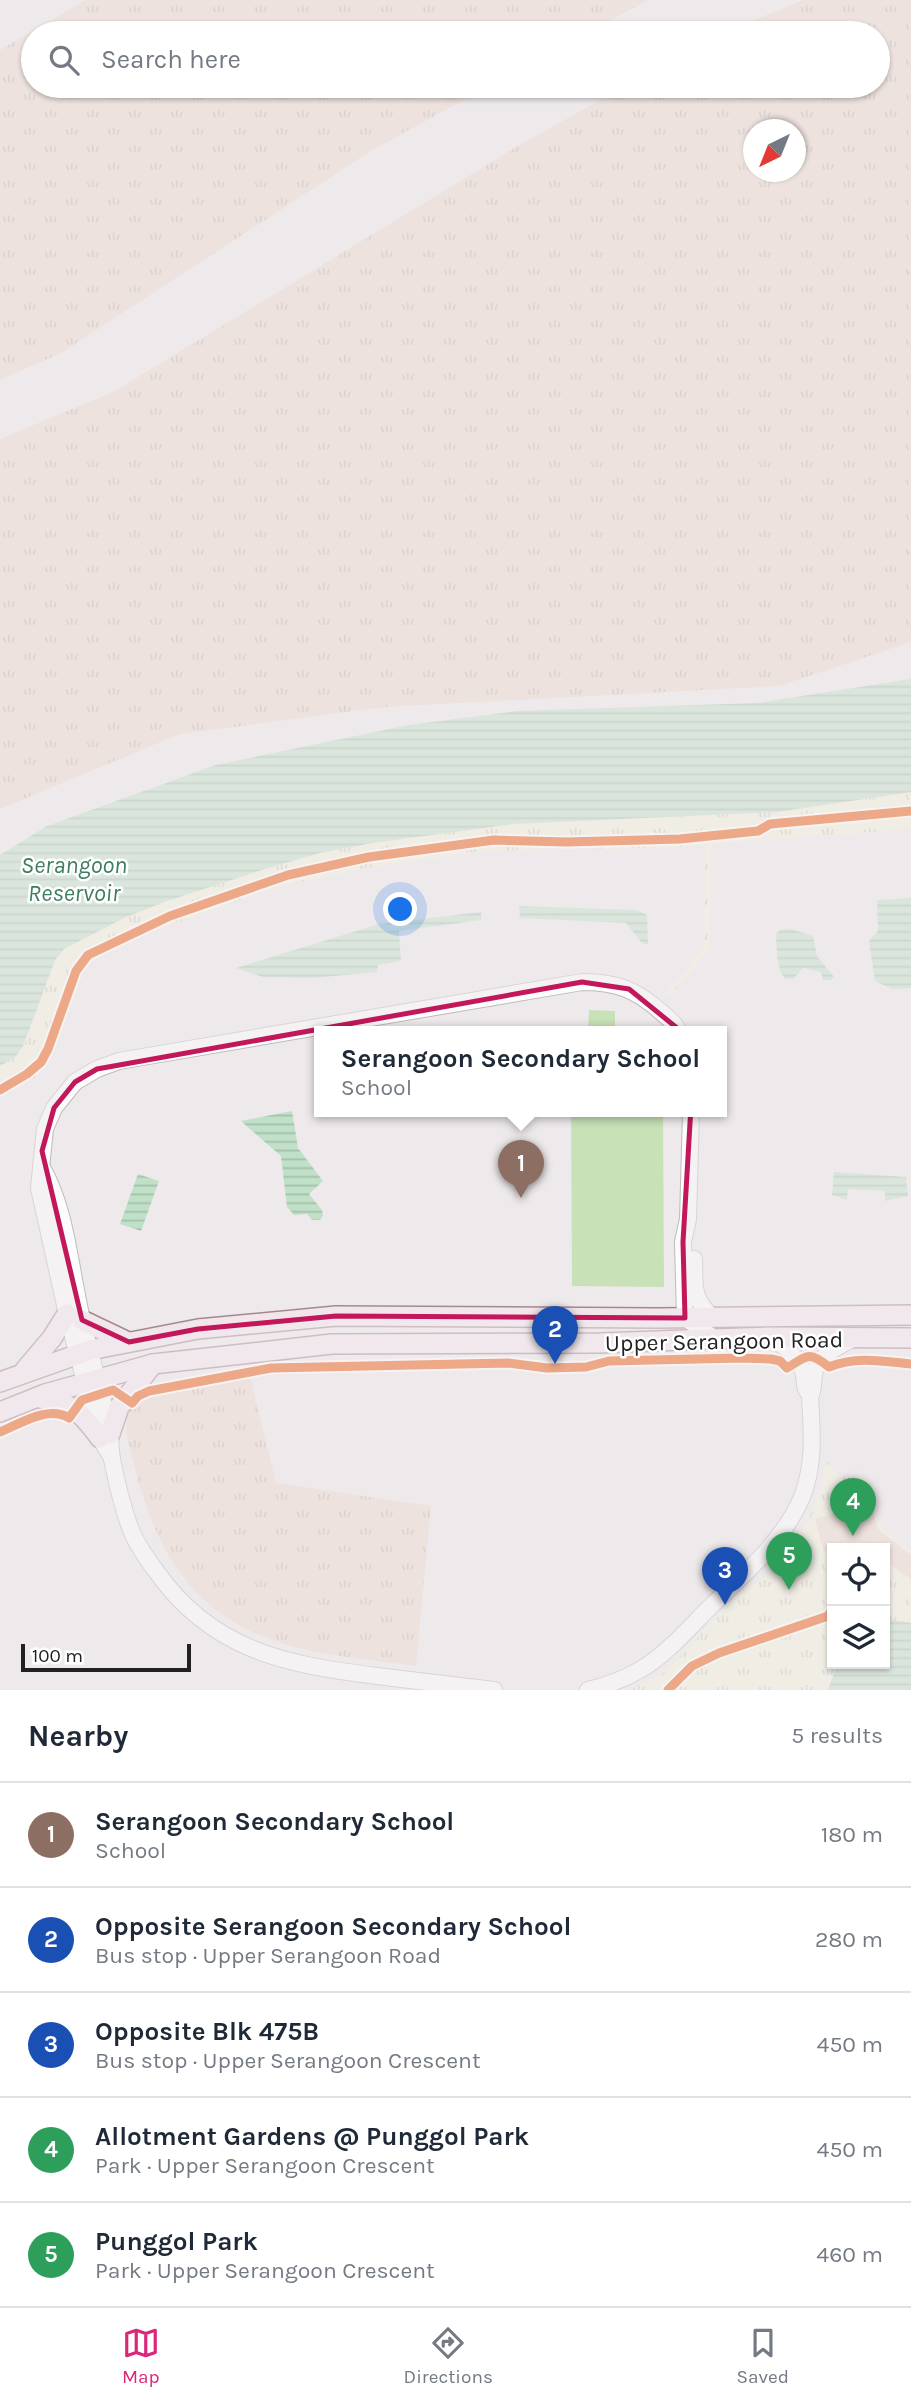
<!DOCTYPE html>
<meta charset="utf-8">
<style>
:root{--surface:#fff;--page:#f6f6f7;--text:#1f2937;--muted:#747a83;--line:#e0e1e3;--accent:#db2777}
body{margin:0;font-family:Karla,sans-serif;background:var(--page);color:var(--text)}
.controls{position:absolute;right:21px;bottom:21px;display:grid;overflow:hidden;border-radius:0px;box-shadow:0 2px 5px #0004}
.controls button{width:63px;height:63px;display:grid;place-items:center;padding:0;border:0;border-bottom:2px solid var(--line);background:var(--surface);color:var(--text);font:35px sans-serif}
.compass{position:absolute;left:743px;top:119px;width:63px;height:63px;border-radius:50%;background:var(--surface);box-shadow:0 2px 5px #0004;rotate:223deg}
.scale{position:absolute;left:21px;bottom:18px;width:170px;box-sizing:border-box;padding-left:7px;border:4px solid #212121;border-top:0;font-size:19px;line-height:24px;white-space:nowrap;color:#212121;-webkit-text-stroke:5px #fff;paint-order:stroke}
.you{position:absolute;left:401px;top:910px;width:24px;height:24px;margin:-18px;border:5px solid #fff;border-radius:50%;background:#1a73e8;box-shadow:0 0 0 10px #1a73e833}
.badge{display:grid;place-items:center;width:46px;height:46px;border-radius:50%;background:var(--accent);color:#fff;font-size:23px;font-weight:700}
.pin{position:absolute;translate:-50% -58px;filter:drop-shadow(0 2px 4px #0008)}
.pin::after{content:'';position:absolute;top:37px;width:24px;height:21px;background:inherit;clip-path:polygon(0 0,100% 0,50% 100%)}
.popup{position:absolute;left:314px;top:1026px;width:413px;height:91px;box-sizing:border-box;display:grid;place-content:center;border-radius:0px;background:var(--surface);filter:drop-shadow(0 2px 5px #0005);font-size:23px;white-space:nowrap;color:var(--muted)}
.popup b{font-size:26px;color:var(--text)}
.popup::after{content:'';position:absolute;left:50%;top:100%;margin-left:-14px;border:14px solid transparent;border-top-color:var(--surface)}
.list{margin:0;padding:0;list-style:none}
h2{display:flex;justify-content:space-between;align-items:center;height:91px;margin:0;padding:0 28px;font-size:30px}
h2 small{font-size:23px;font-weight:400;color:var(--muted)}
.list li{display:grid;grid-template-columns:46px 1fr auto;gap:21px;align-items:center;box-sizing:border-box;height:105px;padding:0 28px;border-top:2px solid var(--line)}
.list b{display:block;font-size:26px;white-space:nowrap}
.list p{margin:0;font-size:23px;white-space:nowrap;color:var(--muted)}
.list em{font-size:23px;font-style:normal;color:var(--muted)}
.icon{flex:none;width:38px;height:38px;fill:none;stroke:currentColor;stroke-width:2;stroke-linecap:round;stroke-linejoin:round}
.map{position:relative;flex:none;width:911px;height:1690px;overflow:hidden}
.search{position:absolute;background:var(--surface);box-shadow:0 2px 5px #0004;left:21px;right:21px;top:21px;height:77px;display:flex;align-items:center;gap:18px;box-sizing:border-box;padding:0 24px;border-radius:38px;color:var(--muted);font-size:26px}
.sheet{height:616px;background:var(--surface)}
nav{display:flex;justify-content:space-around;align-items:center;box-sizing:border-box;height:98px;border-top:2px solid var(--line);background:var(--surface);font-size:19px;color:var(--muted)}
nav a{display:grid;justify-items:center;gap:4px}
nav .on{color:var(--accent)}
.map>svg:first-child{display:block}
.grass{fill:url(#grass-tufts);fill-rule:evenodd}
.park{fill:url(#park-tufts);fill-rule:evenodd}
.garden{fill:#eadacc}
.pitch{fill:#c8e1b7}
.water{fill:url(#water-rules)}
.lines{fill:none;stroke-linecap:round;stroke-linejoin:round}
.minor-casing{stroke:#bdbbbc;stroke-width:18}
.major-casing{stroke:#a48891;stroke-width:22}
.minor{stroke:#fcfcfc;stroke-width:16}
.major{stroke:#f1e7eb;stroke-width:19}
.cycleway-casing{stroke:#fff;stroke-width:13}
.cycleway{stroke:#e8590c;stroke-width:9}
.marked{fill:none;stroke:#c2185b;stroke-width:5;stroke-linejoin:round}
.labels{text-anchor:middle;stroke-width:5;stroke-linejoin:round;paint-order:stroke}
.street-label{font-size:23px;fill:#212121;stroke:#fff}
.water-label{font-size:24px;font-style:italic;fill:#3f7d5f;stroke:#fff}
</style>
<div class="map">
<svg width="911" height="1690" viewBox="0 0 911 1690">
<defs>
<pattern id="grass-tufts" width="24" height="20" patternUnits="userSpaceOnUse" patternTransform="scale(1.75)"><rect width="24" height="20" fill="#eadacc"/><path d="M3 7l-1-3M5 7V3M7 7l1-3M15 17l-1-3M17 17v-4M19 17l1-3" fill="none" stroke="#c8bbaf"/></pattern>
<pattern id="park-tufts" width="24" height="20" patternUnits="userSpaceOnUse" patternTransform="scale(1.75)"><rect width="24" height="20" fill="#f0f1d9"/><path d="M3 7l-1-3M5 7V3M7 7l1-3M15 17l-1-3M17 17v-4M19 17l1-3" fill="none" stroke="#ceceba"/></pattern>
<pattern id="water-rules" width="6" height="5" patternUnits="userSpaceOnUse" patternTransform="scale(1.75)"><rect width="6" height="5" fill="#c0e0c7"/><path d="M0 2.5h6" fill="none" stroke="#a5c0ab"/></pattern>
</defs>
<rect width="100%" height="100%" fill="#eeeaec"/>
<g class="grass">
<path d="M 86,0 L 648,0 L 587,33 L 33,33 L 33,86 L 490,86 L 374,149 L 61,353 L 0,380 L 0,50 Z"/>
<path d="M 803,0 L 911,0 L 911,642 L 779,686 L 384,707 L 180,734 L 0,809 L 0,439 L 115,391 L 516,147 L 625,86 L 878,86 L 878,33 L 722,33 ZM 754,130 L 796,130 L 796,172 L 754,172 Z"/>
<path d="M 250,1376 L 276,1483 L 431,1506 L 416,1666 C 354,1657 290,1655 235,1623 C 174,1587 149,1526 133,1461 C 128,1441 119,1418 136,1401 C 153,1384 224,1379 250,1376 Z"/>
</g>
<g class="park">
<path d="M 911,792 L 911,829 L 712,844 L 709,950 L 669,997 L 665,994 L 704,949 L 705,846 L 616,849 L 552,848 L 482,852 L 365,868 L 268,890 L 148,933 L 84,966 L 49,1061 L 36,1078 L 0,1095 L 0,1066 L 16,1056 L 24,1046 L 55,960 L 64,949 L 124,918 L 164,902 L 268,868 L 320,853 L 372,843 L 513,824 L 777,812 Z"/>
<path d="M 827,1461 L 840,1477 L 867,1477 L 881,1529 L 911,1551 L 911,1690 L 629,1690 L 667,1671 L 725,1607 L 767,1574 L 791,1548 L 808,1522 L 819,1494 ZM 832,1548 L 885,1548 L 885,1664 L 832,1664 Z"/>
</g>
<path class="garden" d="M 865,1483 L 878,1529 L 911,1555 L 911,1579 L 885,1561 L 885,1548 L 867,1548 L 857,1542 L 824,1552 L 815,1519 L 847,1510 L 841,1487 Z"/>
<g class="pitch">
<path d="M 589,1010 L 615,1011 L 615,1032 L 588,1032 Z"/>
<path d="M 571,1112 L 663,1112 L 664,1287 L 572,1286 Z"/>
</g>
<g class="water">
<path d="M 911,679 L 911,792 L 777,812 L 513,824 L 372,843 L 320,853 L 268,868 L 164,902 L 124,918 L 64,949 L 55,960 L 23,1046 L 16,1056 L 0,1066 L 0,855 L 47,826 L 216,765 L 409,725 L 517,711 L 758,703 Z"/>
<path d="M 911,898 L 911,988 L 892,989 L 875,981 L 869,941 L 878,931 L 877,900 Z"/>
<path d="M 519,906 L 636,910 L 647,915 L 648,944 L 642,943 L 626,923 L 520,918 Z"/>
<path d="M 481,912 L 481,920 L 399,931 L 401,961 L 378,965 L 377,972 L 312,978 L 263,977 L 236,968 L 379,924 Z"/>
<path d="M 791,929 L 813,936 L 817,956 L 834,977 L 831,980 L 823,980 L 821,972 L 803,968 L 793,979 L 786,979 C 776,971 777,948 776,934 L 780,930 Z"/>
<path d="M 292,1111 L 298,1148 L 323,1181 L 309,1194 L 322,1210 L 323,1216 L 320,1220 L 312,1220 L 307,1214 L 294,1215 L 287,1207 L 281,1156 L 241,1121 Z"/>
<path d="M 834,1172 L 906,1177 L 908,1196 L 885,1201 L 885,1191 L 848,1189 L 847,1200 L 832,1195 Z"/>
<path d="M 138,1174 L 159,1181 L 141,1231 L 120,1224 Z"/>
<path d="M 885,1619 L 911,1623 L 911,1690 L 828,1690 L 837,1664 L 885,1664 Z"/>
</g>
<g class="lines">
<defs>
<g id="minor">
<path d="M 691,1112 L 688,1219 L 683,1242 L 685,1318 L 718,1341"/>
<path d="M 41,1166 C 67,1209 70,1270 82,1319 C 90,1355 101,1390 109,1427 C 111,1437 110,1448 112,1459 C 116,1479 124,1512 131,1530 C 137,1545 147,1559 156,1571 C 212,1651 287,1665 378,1676 C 416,1681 455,1685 494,1690"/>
<path d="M 694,1259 C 695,1287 691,1297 713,1318"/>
<path d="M 769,1337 C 783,1345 796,1354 802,1369 C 806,1376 803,1384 807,1391"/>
<path d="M 112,1458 L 100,1438 L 67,1314 L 39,1188 L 45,1129 L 54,1108 L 75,1082 L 97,1069 L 119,1061 L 582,982 C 616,982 635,989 660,1011 C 667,1017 675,1023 679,1032"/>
<path d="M 588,1690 C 605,1686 622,1680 638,1671 C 665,1656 688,1629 710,1607 C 744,1574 783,1542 802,1497 C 815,1464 812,1431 810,1397 C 814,1389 813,1382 814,1374 C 818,1356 838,1346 853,1339"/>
</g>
<g id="major">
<path d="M 82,1320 L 128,1342"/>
<path d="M 25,1370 L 52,1338 L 67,1314"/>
<path d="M 0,1382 L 90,1350 L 198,1329 L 336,1316 L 658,1318 L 911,1315"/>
<path d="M 40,1398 C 72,1403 81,1412 100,1438"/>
<path d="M 0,1412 L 45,1394 L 153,1364 L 332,1344 L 599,1343 L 769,1337 L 911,1338"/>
<path d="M 110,1434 L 119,1407 L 153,1364"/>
</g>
</defs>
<use href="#minor" class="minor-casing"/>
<use href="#major" class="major-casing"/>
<use href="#minor" class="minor"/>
<use href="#major" class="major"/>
<defs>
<g id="cycleway">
<path d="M 0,1090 L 27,1074 L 41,1062 L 48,1049 L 76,971 L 88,955 L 170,916 L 288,875 L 369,857 L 494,840 L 567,842 L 680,839 L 758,831 L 770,824 L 911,811"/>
<path d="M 0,1432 C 20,1424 48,1405 69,1418 L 82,1400 L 113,1390 L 132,1403 L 138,1396 L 149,1391 L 271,1368 L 508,1363 L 547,1368 L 586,1367 L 609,1361 L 741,1358 L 771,1359 L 780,1361 L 787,1368 C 808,1355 809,1351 829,1367 C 856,1356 882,1361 911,1364"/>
<path d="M 668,1690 L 692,1666 L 719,1653 L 828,1616 L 832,1610"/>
</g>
</defs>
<use href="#cycleway" class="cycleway-casing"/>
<use href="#cycleway" class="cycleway"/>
</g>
<path d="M0 0H911V1690H0ZM 582,982 L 629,989 L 677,1028 L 689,1057 L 692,1089 L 683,1242 L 685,1318 L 336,1316 L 198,1329 L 129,1342 L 82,1320 L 42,1151 L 54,1108 L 75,1082 L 97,1069 Z" fill="#eeeaec" fill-opacity=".55" fill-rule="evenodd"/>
<path class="marked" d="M 582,982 L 629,989 L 677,1028 L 689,1057 L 692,1089 L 683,1242 L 685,1318 L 336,1316 L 198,1329 L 129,1342 L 82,1320 L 42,1151 L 54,1108 L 75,1082 L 97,1069 Z"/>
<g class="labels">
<g class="street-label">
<text transform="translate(724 1341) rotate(-1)" y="8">Upper Serangoon Road</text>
</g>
<g class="water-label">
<text x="74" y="873">Serangoon<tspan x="74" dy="28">Reservoir</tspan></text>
</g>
</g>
</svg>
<div class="controls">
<button><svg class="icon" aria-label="locate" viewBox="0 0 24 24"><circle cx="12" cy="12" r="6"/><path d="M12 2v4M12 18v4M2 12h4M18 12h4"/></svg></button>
<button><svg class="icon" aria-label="layers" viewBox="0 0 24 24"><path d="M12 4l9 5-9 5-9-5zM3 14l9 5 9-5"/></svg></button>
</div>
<svg class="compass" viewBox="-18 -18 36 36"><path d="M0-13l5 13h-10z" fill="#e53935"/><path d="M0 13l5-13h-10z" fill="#747a83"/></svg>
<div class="scale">100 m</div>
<div class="you"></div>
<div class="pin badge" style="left:521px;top:1198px;background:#8d6e63">1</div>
<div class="popup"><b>Serangoon Secondary School</b>School</div>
<div class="pin badge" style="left:555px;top:1364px;background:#1a4fb4">2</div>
<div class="pin badge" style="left:725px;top:1605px;background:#1a4fb4">3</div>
<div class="pin badge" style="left:853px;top:1536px;background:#2e9e5b">4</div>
<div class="pin badge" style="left:789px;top:1590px;background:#2e9e5b">5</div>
<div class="search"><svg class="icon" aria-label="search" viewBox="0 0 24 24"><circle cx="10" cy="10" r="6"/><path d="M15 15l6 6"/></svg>Search here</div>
</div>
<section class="sheet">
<h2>Nearby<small>5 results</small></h2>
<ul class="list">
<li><span class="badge" style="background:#8d6e63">1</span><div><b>Serangoon Secondary School</b><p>School</p></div><em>180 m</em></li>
<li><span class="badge" style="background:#1a4fb4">2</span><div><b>Opposite Serangoon Secondary School</b><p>Bus stop · Upper Serangoon Road</p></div><em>280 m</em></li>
<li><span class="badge" style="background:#1a4fb4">3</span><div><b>Opposite Blk 475B</b><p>Bus stop · Upper Serangoon Crescent</p></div><em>450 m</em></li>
<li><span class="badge" style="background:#2e9e5b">4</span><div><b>Allotment Gardens @ Punggol Park</b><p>Park · Upper Serangoon Crescent</p></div><em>450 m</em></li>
<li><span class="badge" style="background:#2e9e5b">5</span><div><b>Punggol Park</b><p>Park · Upper Serangoon Crescent</p></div><em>460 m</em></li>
</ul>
</section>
<nav>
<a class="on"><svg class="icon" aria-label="map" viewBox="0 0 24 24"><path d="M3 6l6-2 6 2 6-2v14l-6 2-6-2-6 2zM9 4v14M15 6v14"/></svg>Map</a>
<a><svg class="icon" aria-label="directions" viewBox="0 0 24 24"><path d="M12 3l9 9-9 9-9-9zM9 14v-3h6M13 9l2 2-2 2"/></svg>Directions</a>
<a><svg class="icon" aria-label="saved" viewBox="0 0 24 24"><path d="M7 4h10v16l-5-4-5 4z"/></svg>Saved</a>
</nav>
